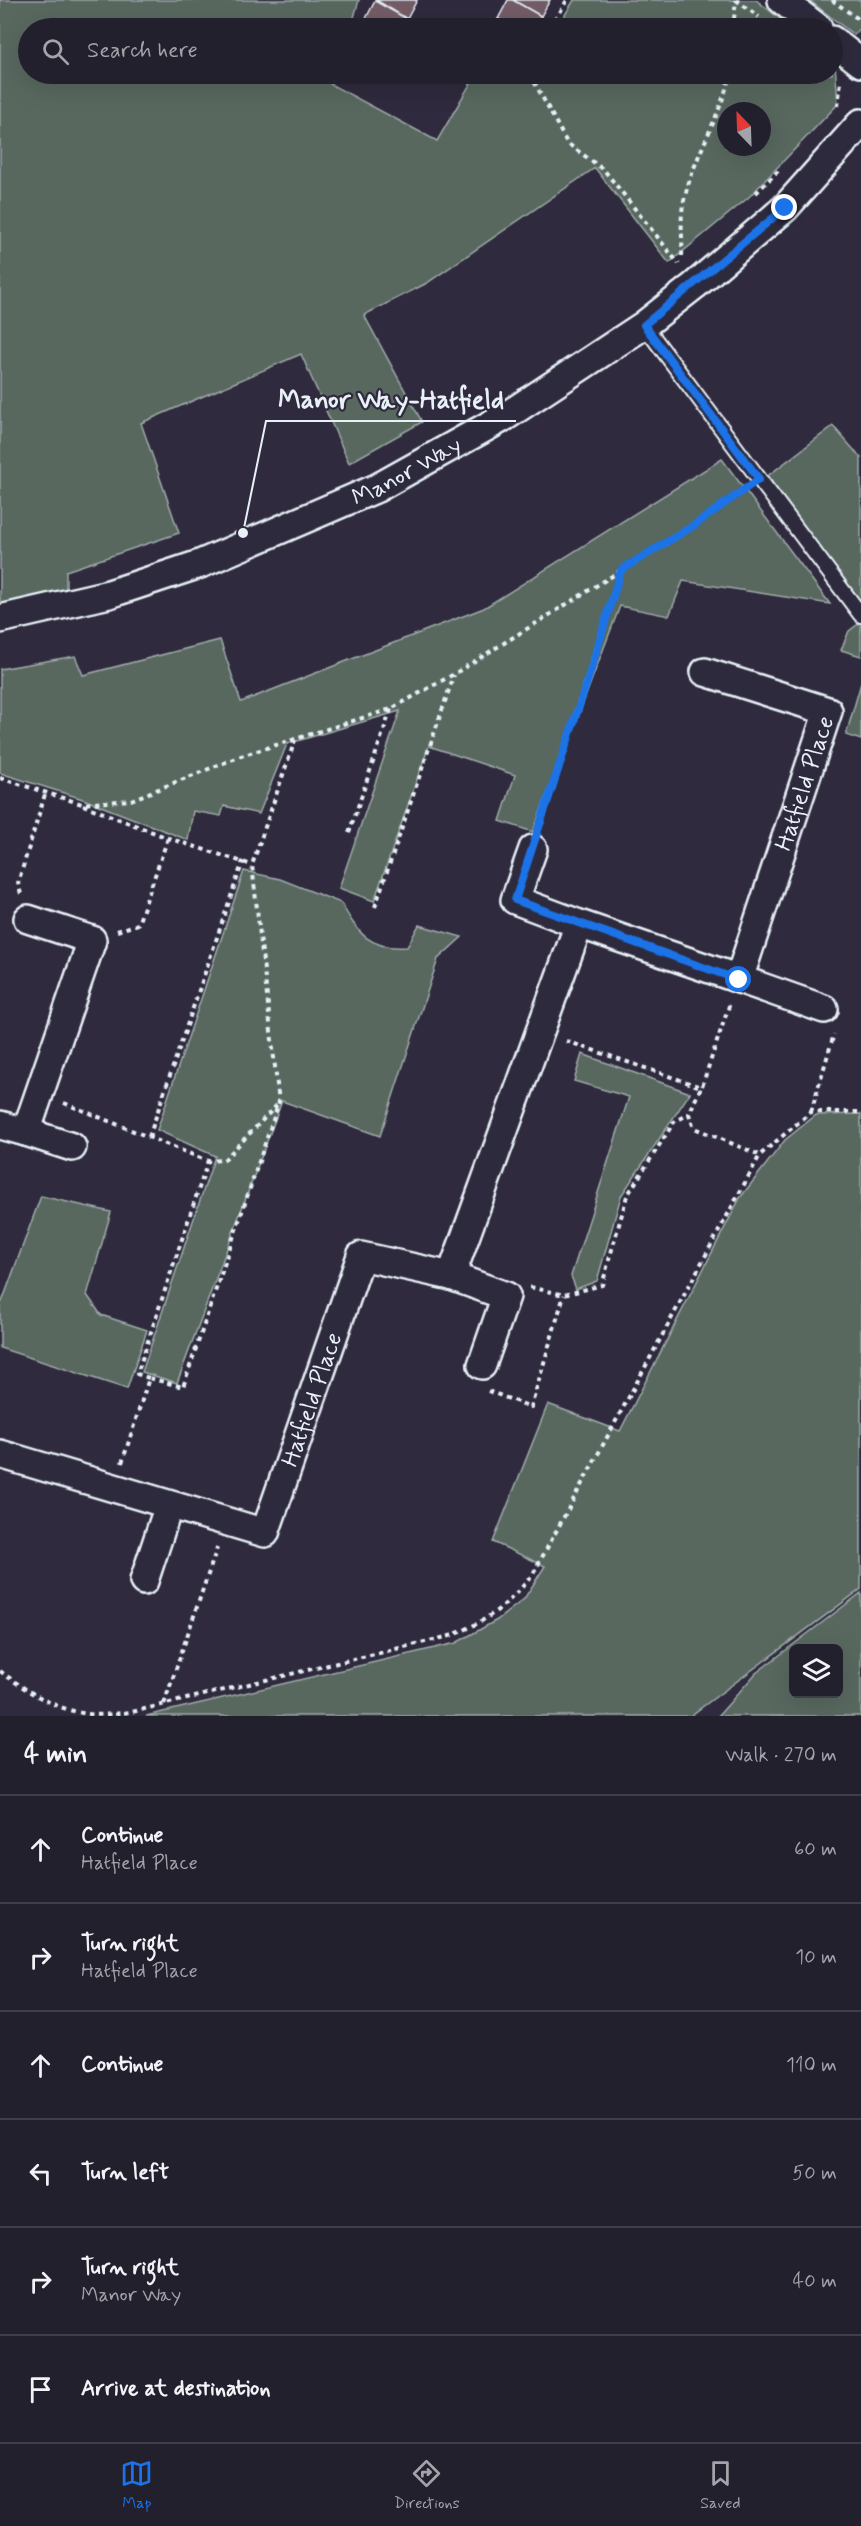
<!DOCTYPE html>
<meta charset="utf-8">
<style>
:root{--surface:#23202e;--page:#2b2836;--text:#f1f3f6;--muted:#a3a3aa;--line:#403e4a;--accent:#1a73e8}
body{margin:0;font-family:Mynerve,sans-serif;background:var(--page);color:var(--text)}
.controls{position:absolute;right:18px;bottom:18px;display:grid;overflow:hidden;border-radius:9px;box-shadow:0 6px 24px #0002}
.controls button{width:54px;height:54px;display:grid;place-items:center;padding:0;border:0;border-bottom:2px solid var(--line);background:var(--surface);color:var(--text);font:30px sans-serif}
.compass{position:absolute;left:717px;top:102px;width:54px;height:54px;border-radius:50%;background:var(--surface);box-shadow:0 6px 24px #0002;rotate:337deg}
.stop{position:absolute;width:18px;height:18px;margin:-14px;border:4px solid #1a73e8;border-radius:50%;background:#fff}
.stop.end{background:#1a73e8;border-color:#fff;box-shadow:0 2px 6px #0008}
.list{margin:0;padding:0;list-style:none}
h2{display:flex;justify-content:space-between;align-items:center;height:78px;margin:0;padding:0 24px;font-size:26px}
h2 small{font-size:20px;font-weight:400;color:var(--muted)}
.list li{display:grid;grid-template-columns:39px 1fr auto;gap:18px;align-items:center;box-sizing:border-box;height:108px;padding:0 24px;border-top:2px solid var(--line)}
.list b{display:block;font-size:22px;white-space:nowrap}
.list p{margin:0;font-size:20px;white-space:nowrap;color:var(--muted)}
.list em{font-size:20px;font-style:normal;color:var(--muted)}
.icon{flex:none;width:33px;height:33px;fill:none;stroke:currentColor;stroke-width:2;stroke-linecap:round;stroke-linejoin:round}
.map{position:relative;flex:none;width:861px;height:1716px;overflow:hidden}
.search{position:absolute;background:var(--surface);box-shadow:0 6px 24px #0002;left:18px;right:18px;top:18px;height:66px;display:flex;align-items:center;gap:15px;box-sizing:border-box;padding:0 21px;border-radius:33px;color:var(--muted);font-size:22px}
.sheet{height:726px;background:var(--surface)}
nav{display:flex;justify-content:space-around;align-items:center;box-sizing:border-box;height:84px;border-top:2px solid var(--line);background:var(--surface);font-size:16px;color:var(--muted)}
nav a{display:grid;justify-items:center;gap:3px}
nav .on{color:var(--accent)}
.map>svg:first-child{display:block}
.green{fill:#58675e;stroke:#a0acab;stroke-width:1.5;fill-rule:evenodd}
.building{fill:#735b65;stroke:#e8f1f8;stroke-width:1.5}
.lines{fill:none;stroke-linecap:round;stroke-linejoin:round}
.service-casing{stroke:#e8f1f8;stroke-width:18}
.minor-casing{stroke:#e8f1f8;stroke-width:32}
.path{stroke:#e8f1f8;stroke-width:4;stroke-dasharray:4.5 4.5;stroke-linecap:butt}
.service{stroke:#2f2a3d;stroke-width:14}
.minor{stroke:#2f2a3d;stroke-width:27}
.route{stroke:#1a73e8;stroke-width:8}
.labels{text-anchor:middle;stroke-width:4.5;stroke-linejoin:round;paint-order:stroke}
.street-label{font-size:24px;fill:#e8f1f8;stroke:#2f2a3d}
.leader{fill:none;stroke:#e8f1f8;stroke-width:2}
.callout-dot{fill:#e8f1f8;stroke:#2f2a3d;stroke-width:2}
.callout-label{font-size:26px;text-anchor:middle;font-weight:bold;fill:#e8f1f8;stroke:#2f2a3d;stroke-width:4.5;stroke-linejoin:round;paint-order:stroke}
</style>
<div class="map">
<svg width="861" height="1716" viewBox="0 0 861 1716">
<rect width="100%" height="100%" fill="#2f2a3d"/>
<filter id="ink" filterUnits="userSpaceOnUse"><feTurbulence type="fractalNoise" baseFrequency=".0167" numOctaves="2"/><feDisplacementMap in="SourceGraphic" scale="12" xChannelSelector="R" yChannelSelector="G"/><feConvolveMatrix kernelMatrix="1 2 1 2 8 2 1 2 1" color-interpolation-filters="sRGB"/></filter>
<g filter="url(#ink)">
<g class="green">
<path d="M 0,0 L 359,0 L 351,28 L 28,28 L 28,74 L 334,74 L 330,84 L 437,141 L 476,74 L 832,74 L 833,61 L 835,63 L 838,104 L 749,197 L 669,263 L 595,168 L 427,283 L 364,315 L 422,422 L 349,463 L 301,354 L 141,423 L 179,533 L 66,571 L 66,589 L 0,606 ZM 726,111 L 762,111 L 762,147 L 726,147 Z"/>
<path d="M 574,0 L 756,0 L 792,28 L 557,28 Z"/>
<path d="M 809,0 L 861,0 L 861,28 L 854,35 Z"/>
<path d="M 833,426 L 861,458 L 861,605 L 765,478 Z"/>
<path d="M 722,459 L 830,604 L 683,581 L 669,616 L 620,606 L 533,832 L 500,821 L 515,775 L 429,746 L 374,901 L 339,888 L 400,711 L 287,744 L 259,814 L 224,806 L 221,816 L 193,811 L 188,840 L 83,799 L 0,773 L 0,669 L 75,656 L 83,675 L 220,640 L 241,702 L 484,608 Z"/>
<path d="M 861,622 L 861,656 L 841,650 L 849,631 Z"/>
<path d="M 861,683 L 861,740 L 846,735 Z"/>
<path d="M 244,871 L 280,879 L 341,903 C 358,933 369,950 407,947 L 419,925 L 462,937 L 438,959 L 380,1136 L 282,1101 L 177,1383 L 142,1372 L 215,1156 L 157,1130 Z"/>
<path d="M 582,1054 L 690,1093 L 621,1196 L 597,1281 L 576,1289 L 571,1276 L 629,1097 L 574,1081 Z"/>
<path d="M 861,1114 L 861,1589 L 690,1716 L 146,1716 L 456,1643 L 497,1620 L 524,1599 L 545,1566 L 493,1542 L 548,1404 L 620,1431 L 740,1198 L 785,1140 L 816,1115 Z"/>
<path d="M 41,1196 L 111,1212 L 87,1295 L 101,1315 L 147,1330 L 127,1389 L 0,1348 L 0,1302 L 2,1302 Z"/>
<path d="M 861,1593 L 861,1716 L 718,1716 L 756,1673 ZM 794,1648 L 838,1648 L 838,1694 L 794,1694 Z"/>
</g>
<g class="building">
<path d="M 376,0 L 417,0 L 407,19 Z"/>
<path d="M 508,0 L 513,0 L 541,16 L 534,28 L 516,28 L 498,19 Z"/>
<path d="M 513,0 L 550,0 L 541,16 Z"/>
<path d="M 375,1 L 407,19 L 402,28 L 367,28 L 362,26 Z"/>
<path d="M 498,19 L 516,28 L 493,28 Z"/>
</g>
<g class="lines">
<defs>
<path id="service" d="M 644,325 L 861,615"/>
<g id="minor">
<path d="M 782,0 L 818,28"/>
<path d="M 832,40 L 861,63"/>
<path id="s1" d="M 0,619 L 109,594 L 200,564 L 377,488 L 506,416 L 644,325 L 695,285 L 785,208 L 861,123"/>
<path d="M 533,849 L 515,900 L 579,924"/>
<path d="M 739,979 L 824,1009"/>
<path d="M 0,1125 L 26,1132 L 92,940 L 28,919"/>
<path d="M 26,1132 L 72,1147"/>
<path d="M 451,1276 L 506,1296 L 482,1365"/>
<path id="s2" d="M 0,1454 L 265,1533 L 361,1256 L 451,1276 L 579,924 L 739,979 L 828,711 L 705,672"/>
<path d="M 144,1581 L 169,1505"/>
</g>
</defs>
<use href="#service" class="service-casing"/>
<use href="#minor" class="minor-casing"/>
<g class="path">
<path d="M 736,0 L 759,17"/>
<path d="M 832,0 L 861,21"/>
<path d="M 551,28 L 567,0"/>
<path d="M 733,28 L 736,0"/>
<path d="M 530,74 L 567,143 L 604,170 L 679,264"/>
<path d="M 838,106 L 841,81"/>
<path d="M 756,193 L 778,171"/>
<path d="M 682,256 C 683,239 680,222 683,205 C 692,159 720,119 730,74"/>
<path d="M 0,778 L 82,804 L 131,800 L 241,756 L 391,709 L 454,674 L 696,524 L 742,491"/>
<path d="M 83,805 L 168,838 L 252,865"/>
<path d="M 541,824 L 621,571"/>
<path d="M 349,833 L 391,709"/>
<path d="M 21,894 L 18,883 L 46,791"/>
<path d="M 375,907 L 454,675"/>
<path d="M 117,931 L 138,924 L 168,838"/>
<path d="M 566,1041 L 701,1087 L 689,1114 L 694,1128 L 760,1155"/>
<path d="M 702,1086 L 730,1003"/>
<path d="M 64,1103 L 208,1161 L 224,1160 L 277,1105"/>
<path d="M 811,1112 L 834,1034"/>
<path d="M 149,1137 L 243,861"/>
<path d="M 530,1287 L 564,1295 L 602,1285 L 627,1196 L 674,1122 L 689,1114"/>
<path d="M 149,1378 L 137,1374 L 208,1161"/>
<path d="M 488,1391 L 531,1407 L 564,1295"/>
<path d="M 122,1463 L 149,1378 L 183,1387 L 279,1102 L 252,865 L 295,740"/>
<path d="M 0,1671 C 27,1691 55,1710 89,1714 C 103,1716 119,1713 132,1712 L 450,1636 C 488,1621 508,1605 533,1574 L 760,1155 L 811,1112 L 861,1112"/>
<path d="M 164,1704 L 217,1548"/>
</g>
<use href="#service" class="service"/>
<use href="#minor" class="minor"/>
</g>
</g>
<g class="lines" filter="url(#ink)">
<path class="route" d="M 739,980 L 515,900 L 586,685 L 621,570 L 696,524 L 759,479 L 644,325 L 785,208"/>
</g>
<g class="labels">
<g class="street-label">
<text dy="8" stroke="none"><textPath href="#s1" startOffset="434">Manor Way</textPath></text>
<text dy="8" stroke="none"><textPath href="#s2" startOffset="1412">Hatfield Place</textPath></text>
<text dy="8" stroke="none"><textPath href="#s2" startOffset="418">Hatfield Place</textPath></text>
</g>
</g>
<path class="leader" d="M243 533L266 421H516"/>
<circle class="callout-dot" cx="243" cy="533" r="6"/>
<g class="callout-label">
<text x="391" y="408">Manor Way-Hatfield</text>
</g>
</svg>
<div class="controls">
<button><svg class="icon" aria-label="layers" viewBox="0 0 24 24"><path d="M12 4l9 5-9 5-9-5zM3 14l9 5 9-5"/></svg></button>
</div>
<svg class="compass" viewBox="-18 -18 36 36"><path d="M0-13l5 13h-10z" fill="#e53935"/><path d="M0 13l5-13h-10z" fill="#a3a3aa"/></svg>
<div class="stop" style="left:739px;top:980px"></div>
<div class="stop end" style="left:785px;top:208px"></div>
<div class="search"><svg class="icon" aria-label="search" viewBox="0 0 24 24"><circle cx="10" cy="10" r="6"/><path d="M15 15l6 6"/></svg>Search here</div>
</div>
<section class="sheet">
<h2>4 min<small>Walk · 270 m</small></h2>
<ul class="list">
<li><svg class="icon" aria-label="ahead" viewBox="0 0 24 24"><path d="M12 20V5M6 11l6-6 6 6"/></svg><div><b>Continue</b><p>Hatfield Place</p></div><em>60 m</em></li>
<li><svg class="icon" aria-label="right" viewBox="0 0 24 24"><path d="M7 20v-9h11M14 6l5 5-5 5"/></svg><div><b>Turn right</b><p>Hatfield Place</p></div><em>10 m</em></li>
<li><svg class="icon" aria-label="ahead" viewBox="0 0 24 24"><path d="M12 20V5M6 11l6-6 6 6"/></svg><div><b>Continue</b></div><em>110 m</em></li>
<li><svg class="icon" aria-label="left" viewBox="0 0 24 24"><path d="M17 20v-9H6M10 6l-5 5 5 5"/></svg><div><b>Turn left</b></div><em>50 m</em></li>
<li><svg class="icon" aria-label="right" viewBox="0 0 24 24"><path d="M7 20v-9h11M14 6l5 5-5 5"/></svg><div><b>Turn right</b><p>Manor Way</p></div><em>40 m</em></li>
<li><svg class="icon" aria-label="arrive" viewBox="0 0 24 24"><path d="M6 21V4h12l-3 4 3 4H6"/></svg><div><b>Arrive at destination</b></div></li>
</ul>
</section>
<nav>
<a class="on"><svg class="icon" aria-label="map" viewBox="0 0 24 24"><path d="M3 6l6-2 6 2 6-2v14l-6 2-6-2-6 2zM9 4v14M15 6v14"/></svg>Map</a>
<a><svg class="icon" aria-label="directions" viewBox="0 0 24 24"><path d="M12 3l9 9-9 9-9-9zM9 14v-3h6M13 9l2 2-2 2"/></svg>Directions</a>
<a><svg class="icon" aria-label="saved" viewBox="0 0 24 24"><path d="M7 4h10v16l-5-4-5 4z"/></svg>Saved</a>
</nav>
